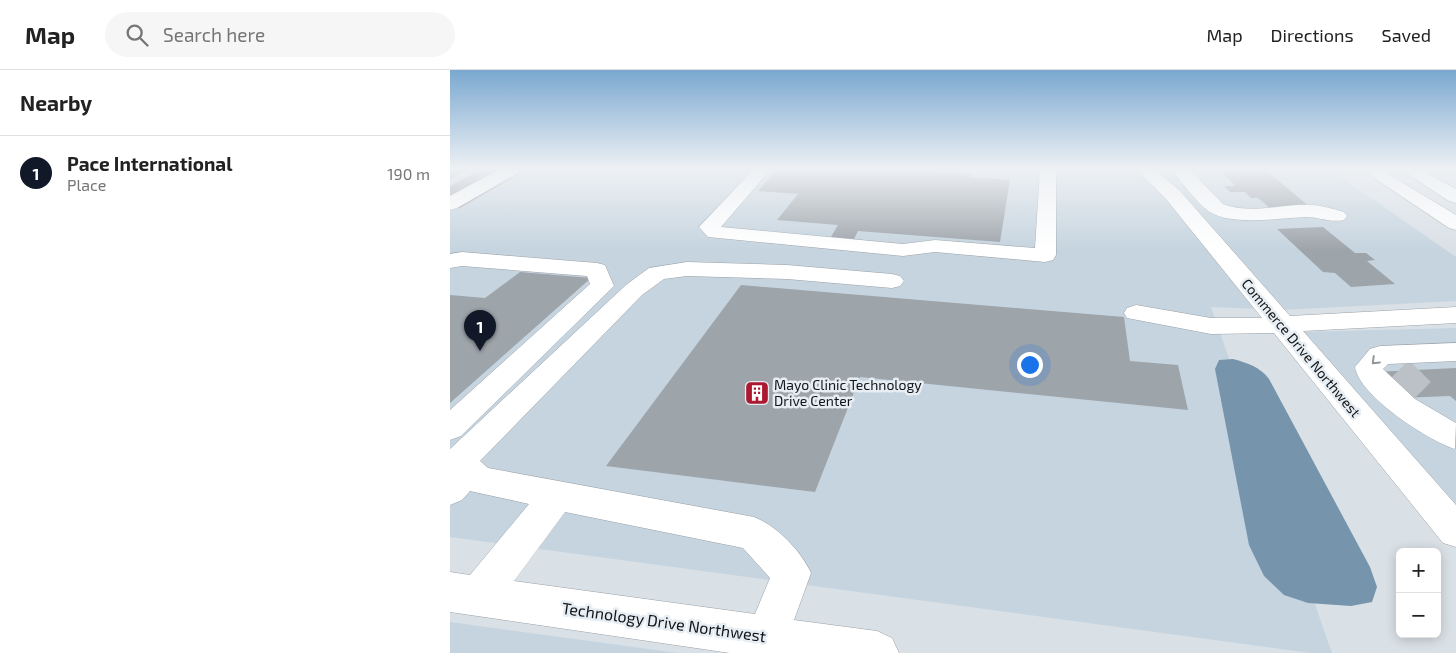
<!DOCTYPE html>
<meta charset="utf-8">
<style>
:root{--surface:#fff;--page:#f6f6f6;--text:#222;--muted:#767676;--line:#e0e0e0;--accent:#111827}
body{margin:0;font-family:"Exo 2",sans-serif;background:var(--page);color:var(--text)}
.controls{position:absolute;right:15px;bottom:15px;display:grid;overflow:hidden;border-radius:8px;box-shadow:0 2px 12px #0003}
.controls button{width:45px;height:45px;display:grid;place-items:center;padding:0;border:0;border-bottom:1px solid var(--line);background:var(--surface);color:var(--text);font:25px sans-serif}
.you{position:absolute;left:579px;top:294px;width:18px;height:18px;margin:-12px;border:4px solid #fff;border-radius:50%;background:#1a73e8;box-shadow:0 0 0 8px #1a73e833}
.badge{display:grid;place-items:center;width:32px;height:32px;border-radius:50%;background:var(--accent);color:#fff;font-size:16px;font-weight:700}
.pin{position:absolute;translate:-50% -41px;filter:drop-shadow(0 1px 2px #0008)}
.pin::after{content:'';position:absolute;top:26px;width:18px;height:15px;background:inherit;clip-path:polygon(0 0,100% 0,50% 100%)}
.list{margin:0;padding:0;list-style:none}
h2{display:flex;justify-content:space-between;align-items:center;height:65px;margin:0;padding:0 20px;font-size:21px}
h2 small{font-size:16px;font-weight:400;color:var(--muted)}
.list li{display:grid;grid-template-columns:32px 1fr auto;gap:15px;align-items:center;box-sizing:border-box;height:75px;padding:0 20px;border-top:1px solid var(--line)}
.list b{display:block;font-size:19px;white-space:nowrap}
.list p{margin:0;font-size:16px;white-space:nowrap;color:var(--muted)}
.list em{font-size:16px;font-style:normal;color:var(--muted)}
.icon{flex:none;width:28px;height:28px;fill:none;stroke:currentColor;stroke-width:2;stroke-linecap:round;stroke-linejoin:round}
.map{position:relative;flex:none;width:1006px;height:583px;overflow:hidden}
header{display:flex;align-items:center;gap:30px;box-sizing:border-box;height:70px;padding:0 25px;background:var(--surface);border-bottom:1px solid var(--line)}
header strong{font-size:24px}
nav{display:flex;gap:28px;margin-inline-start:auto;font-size:18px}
.search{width:350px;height:45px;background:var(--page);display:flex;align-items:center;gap:12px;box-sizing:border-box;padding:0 18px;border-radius:28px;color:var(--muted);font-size:19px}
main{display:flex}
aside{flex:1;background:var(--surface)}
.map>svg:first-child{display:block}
.built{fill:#c6d4df}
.water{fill:#7695ac}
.building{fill:#9da4aa}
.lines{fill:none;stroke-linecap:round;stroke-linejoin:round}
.minor-tunnel{stroke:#bbc1c7;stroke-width:31;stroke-dasharray:31 15;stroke-linecap:butt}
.minor-casing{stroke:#9ba2a8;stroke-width:1}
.major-casing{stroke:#9ba2a8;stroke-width:1}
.minor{fill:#fff;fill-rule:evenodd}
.major{fill:#fff;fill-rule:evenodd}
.oneway{stroke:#949596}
.labels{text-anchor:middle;stroke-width:5;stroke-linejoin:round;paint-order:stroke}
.street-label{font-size:14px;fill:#121416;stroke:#e6eef4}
.poi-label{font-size:14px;fill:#121416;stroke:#e6eef4;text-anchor:start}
.near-street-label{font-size:16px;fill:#121416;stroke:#e6eef4}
</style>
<header>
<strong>Map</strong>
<div class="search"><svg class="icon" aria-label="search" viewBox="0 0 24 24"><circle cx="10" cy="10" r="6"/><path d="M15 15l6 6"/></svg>Search here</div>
<nav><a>Map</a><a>Directions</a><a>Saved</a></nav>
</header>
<main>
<aside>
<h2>Nearby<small></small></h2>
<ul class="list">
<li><span class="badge">1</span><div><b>Pace International</b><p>Place</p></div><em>190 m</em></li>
</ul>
</aside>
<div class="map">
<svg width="1006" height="583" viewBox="0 0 1006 583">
<rect width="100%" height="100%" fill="#d9e0e6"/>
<g class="built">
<path d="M 0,99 L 879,99 L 1006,187 L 1006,231 L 831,240 L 761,237 L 882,583 L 861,583 L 0,467 Z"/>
<path d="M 1006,258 L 1006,439 L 851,262 Z"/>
<path d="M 0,552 L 228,583 L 0,583 Z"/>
</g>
<path class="water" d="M 783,289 C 798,293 810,297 819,309 L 920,497 L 927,517 L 922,532 L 901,536 L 858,533 L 834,525 L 814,506 L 799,475 L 765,299 L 769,290 Z"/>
<g class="building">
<path d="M 0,99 L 20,99 L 0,109 Z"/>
<path d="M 32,99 L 56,99 L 0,130 L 0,116 Z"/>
<path d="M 69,99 L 77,99 L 10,138 L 1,137 Z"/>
<path d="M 328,99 L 441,99 L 521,104 L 520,107 L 560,110 L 550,172 L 408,161 L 404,169 L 381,167 L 388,155 L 327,150 L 348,124 L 308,121 Z"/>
<path d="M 768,99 L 815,99 L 861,138 L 821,139 L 808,128 L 801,128 L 795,122 L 780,122 L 774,116 L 786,116 Z"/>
<path d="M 873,157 L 905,183 L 916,183 L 925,190 L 917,191 L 945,214 L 901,217 L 885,203 L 873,202 L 827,159 Z"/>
<path d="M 70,202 L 141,208 L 0,333 L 0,225 L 35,228 Z"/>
<path d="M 291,215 L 674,247 L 680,291 L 728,295 L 738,340 L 410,307 L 365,422 L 156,396 Z"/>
<path d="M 1006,298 L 1006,331 L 1000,326 L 949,328 L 924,302 Z"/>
</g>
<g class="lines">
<path class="minor-tunnel" d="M 948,301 L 974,327"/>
<defs>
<g id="minor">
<path d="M 50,99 L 70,99 L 68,103 L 7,138 L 0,140 L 0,126 Z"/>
<path d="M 304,99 L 321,99 L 271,157 L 453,174 L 485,170 L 585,178 L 590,99 L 606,99 L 606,185 L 603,190 L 595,192 L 485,182 L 453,186 L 258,167 L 249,157 Z"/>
<path d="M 686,99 L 704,99 L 730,121 L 840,246 L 1006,237 L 1006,253 L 853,261 L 1006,435 L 1006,477 L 993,473 L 824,263 L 761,264 L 677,248 L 674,243 L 677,238 L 686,235 L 761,248 L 812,248 L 716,129 Z"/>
<path d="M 722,99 L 739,99 L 773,134 C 801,145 834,133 863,135 C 873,136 884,139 894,142 L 897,146 L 894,150 C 881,153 869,147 856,147 C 830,148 782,156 760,142 C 749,135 729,110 722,99 Z"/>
<path d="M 12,182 L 147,193 L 155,195 L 164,216 L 11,366 L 0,370 L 0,340 L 140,214 L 137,206 L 12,196 L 0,198 L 0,184 Z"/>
<path d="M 237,192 L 337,195 L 442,204 L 450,206 L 454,211 L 450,216 L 442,218 L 337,209 L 237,206 L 214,209 L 192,225 L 30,391 L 38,398 L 304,447 C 327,456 351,481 361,503 L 344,550 L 427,561 L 442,568 L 449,583 L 280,583 L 0,542 L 0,502 L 20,505 L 79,434 L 20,421 L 12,430 L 0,435 L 0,379 L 176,215 L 199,198 ZM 115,442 L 293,478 L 320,508 L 305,544 L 64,511 Z"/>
<path d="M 1006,273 L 1006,291 L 938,294 L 933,299 L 965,329 L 1006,353 L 1005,379 C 979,371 909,326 905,297 L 920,279 L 930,276 Z"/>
</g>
<g id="major">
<path d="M 911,99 L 930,99 L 1006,145 L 1006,160 L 999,158 Z"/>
<path d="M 950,99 L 969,99 L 1006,119 L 1006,133 L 999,131 Z"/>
</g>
</defs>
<use href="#minor" class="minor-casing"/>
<use href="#major" class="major-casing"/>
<use href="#minor" class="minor"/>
<use href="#major" class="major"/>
</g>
<defs><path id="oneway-chevron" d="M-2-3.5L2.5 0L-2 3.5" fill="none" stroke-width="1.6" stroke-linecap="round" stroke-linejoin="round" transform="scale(1.25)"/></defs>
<use class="oneway" href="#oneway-chevron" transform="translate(925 291) rotate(136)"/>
<linearGradient id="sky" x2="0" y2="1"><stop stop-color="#7aa8d0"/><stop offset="0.55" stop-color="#eef1f4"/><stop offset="1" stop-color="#eef1f4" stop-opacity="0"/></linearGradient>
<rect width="1006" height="180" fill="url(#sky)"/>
<defs>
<symbol id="building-square" viewBox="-11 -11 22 22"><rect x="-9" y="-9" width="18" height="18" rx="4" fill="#ad1831" stroke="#e6eef4"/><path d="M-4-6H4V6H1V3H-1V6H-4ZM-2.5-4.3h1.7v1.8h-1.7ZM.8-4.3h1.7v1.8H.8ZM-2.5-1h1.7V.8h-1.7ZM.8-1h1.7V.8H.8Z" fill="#fff"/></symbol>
</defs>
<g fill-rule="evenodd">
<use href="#building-square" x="293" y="309" width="28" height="28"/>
</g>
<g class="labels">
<g class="street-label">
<text transform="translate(851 278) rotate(50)" y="5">Commerce Drive Northwest</text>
</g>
<g class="poi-label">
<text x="324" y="320">Mayo Clinic Technology<tspan x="324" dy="16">Drive Center</tspan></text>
</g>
<g class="near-street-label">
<text transform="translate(214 552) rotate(8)" y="6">Technology Drive Northwest</text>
</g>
</g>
</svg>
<div class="controls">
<button>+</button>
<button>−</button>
</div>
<div class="you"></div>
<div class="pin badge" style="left:30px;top:281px">1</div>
</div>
</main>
